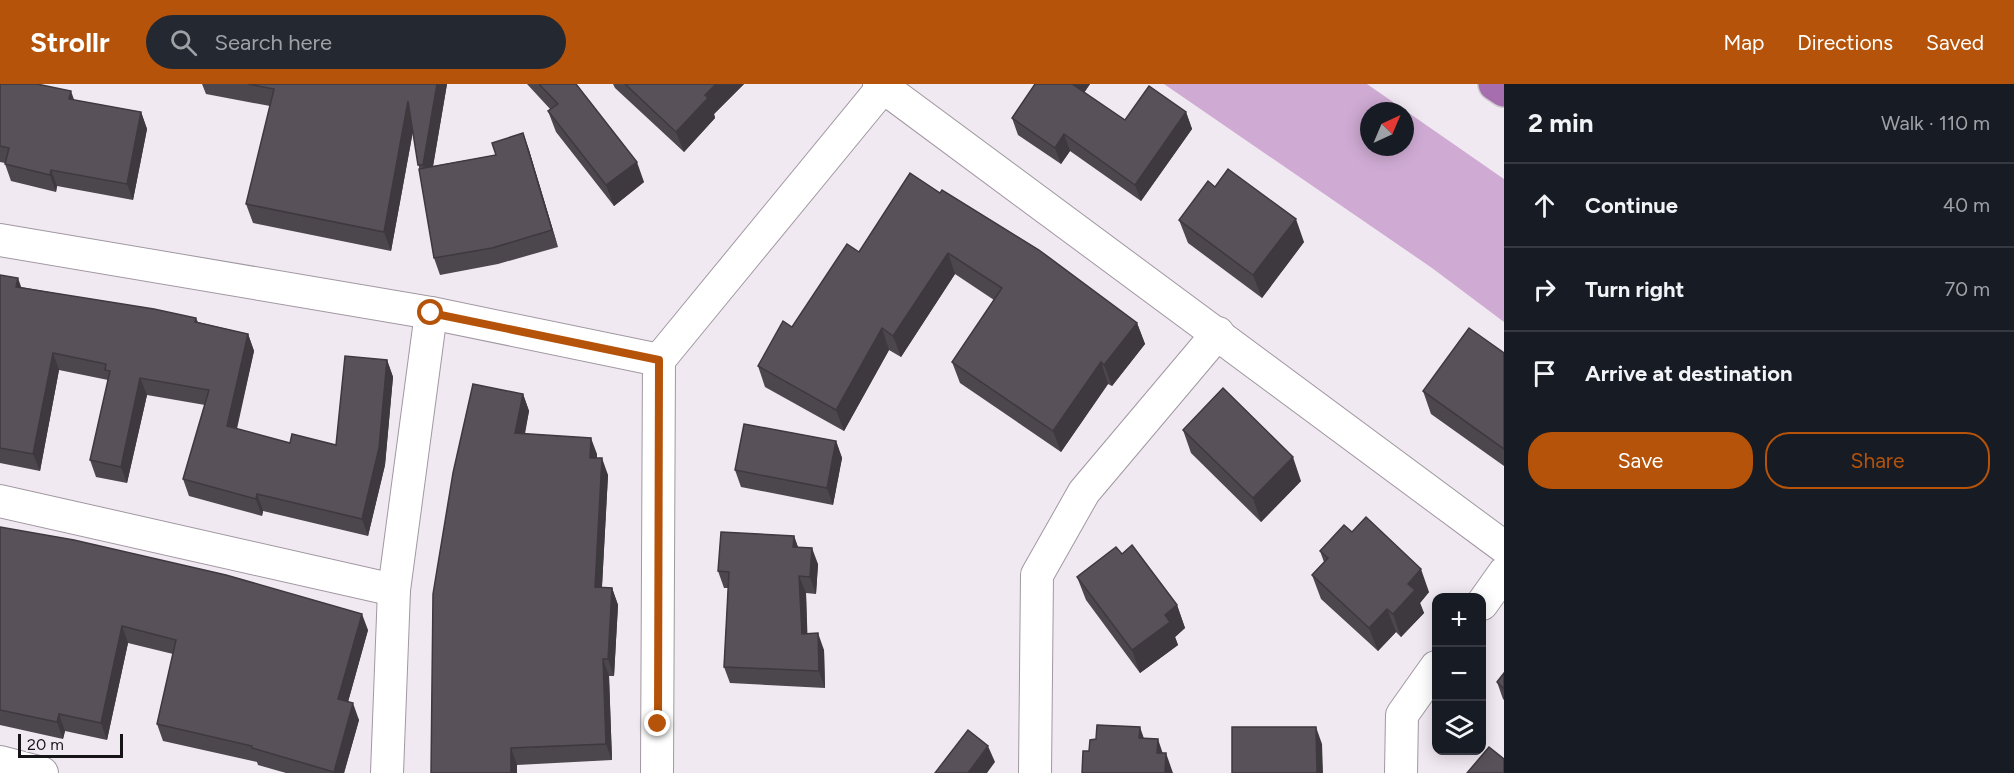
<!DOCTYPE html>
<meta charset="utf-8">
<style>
:root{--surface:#171b24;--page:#242831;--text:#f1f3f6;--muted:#9ea1a6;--line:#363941;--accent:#b45309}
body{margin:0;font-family:Figtree,sans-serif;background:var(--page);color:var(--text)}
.controls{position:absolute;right:18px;bottom:18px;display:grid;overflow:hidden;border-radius:12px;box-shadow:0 3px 15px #0003}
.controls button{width:54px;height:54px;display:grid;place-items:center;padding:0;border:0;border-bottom:2px solid var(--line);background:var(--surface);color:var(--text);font:30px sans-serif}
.compass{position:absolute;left:1360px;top:18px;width:54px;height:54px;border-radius:50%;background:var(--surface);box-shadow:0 3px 15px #0003;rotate:44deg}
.scale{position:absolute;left:18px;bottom:15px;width:105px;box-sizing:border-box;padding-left:6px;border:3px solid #171417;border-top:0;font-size:16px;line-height:21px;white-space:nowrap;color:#171417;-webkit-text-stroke:4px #f1e9f2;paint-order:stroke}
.stop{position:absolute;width:18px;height:18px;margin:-14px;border:4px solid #b45309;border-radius:50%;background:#fff}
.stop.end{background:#b45309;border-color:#fff;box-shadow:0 2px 6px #0008}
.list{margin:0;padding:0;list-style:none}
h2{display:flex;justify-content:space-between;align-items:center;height:78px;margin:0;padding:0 24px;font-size:26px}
h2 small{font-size:20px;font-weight:400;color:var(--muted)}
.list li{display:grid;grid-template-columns:39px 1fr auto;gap:18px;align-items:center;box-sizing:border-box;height:84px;padding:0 24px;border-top:2px solid var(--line)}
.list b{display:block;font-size:22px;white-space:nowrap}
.list em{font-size:20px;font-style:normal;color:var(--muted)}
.actions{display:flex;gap:12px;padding:18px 24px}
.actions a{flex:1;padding:14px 0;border:2px solid var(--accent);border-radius:24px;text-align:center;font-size:21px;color:var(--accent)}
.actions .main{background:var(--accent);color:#fff}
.icon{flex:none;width:33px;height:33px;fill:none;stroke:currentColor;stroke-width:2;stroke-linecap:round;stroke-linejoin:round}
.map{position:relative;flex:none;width:1504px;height:689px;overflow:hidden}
header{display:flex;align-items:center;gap:36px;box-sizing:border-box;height:84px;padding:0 30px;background:var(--accent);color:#fff}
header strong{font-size:28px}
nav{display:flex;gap:33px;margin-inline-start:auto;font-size:21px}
.search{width:420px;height:54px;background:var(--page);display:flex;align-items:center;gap:15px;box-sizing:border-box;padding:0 21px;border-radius:33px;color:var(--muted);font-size:22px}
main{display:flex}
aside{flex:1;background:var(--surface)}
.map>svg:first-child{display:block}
.green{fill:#cfabd3;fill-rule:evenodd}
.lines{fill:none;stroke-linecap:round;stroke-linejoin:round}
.street-casing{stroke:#a198a1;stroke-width:34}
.highway-casing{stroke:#cccbcc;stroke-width:36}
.street{stroke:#fff;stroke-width:32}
.highway{stroke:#a76eaf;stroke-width:33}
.wall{fill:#4c464d}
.shaded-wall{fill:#3e393e}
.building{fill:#585159;stroke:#3e393e;stroke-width:1.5}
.route{stroke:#b45309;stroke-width:8}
</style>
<header>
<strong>Strollr</strong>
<div class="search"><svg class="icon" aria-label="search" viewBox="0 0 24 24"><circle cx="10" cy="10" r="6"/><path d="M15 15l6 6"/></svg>Search here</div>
<nav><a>Map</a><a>Directions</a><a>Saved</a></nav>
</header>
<main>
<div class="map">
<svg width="1504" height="689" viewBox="0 0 1504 689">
<rect width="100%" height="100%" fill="#f1e9f2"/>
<path class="green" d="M 1164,0 L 1367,0 L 1504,95 L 1504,238 L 1432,184 ZM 1369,27 L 1405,27 L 1405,63 L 1369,63 Z"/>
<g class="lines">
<defs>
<g id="street">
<path d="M 879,0 L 1504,463"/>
<path d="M 0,156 L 431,229 L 659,276 L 657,689"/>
<path d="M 659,276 L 883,3"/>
<path d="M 0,417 L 394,506"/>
<path d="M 1482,520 L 1504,489"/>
<path d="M 0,678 L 42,689"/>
<path d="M 387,689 L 394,506 L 431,229"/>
<path d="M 1035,689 L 1037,491 L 1084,408 L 1218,249"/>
<path d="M 1401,689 L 1402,631 L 1436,583"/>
</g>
<path id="highway" d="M 1495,0 L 1504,6"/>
</defs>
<use href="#street" class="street-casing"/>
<use href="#highway" class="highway-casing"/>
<use href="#street" class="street"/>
<use href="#highway" class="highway"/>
</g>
<g class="wall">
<path d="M 0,0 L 74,16 L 141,28 L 147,45 L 133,116 L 57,102 L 56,108 L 11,97 L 5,80 L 5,79 L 0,78 Z"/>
<path d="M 202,0 L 447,0 L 433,82 L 496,71 L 523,49 L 529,66 L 558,163 L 498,180 L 440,191 L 434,174 L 413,47 L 391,167 L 253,139 L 246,120 L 270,22 L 206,10 Z"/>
<path d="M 527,0 L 576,0 L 644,98 L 614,122 L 556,48 L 548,27 L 551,26 Z"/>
<path d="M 613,0 L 744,0 L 714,30 L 715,34 L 684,68 L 615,4 Z"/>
<path d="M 1035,0 L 1090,0 L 1084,9 L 1125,36 L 1186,28 L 1192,45 L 1141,117 L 1070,67 L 1061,80 L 1018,51 L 1012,34 Z"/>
<path d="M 910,89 L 1137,239 L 1145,260 L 1112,302 L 1108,300 L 1061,368 L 960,299 L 952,278 L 994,216 L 955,190 L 901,273 L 889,266 L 844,347 L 765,303 L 758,282 L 859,168 Z"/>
<path d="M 1215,103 L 1304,158 L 1262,214 L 1188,159 L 1179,136 Z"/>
<path d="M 0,191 L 21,203 L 196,234 L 198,238 L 248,250 L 254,267 L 237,345 L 290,359 L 336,361 L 387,276 L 393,293 L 385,381 L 368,452 L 263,427 L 262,432 L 189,412 L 183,395 L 205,321 L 147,311 L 127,399 L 96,393 L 90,376 L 108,296 L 59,286 L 40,387 L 0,379 Z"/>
<path d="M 1504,269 L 1504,382 L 1431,330 L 1423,307 Z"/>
<path d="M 523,310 L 529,327 L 525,350 L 597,370 L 597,374 L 608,391 L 602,503 L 612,504 L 618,521 L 614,592 L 609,592 L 612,676 L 517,681 L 517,689 L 431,689 Z"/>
<path d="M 1183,346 L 1301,397 L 1261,438 L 1191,369 Z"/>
<path d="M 836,357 L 842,374 L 833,421 L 741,403 L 735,386 Z"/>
<path d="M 0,443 L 368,546 L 348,618 L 359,636 L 344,689 L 286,689 L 258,681 L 257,678 L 163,657 L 157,640 L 173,570 L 128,559 L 107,656 L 65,647 L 63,655 L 0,641 Z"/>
<path d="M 794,452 L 798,463 L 818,480 L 816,510 L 806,509 L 807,549 L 824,566 L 825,604 L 730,599 L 724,583 L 728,504 L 724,504 L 718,487 Z"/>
<path d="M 1320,467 L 1429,508 L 1420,519 L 1424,529 L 1401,553 L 1396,548 L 1378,567 L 1321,515 L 1312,491 L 1324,478 Z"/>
<path d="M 1122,470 L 1177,521 L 1185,544 L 1175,553 L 1178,561 L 1140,589 L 1086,516 L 1077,493 Z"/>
<path d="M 1504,589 L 1504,616 L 1503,615 L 1497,598 Z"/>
</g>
<g class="shaded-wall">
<path d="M 437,0 L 447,0 L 430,100 L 423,81 Z"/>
<path d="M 716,0 L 744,0 L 714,30 L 715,34 L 684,68 L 676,48 L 705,11 Z"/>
<path d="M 1072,0 L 1090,0 L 1078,17 Z"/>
<path d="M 71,7 L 77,24 L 69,15 Z"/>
<path d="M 408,17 L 415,36 L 391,167 L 384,148 Z"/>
<path d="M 141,28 L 147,45 L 133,116 L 127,100 Z"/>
<path d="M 1186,28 L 1192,45 L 1141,117 L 1135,101 Z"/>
<path d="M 523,49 L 529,66 L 558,163 L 552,146 Z"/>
<path d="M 1064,50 L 1070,67 L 1061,80 L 1055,64 Z"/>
<path d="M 637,78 L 644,98 L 614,122 L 606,101 Z"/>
<path d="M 51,86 L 57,102 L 56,108 L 50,91 Z"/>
<path d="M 1296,135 L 1304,158 L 1262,214 L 1253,191 Z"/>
<path d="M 948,169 L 955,190 L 901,273 L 893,252 Z"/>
<path d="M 18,194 L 24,211 L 16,203 Z"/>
<path d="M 1137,239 L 1145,260 L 1112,302 L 1104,281 Z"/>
<path d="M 882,244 L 889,266 L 844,347 L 836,326 Z"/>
<path d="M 248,250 L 254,267 L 233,359 L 227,342 Z"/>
<path d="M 53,269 L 59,286 L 40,387 L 33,370 Z"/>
<path d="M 387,276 L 393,293 L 385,381 L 368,452 L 362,435 Z"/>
<path d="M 1101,278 L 1108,300 L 1061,368 L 1053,347 Z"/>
<path d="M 140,294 L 147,311 L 127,399 L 121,383 Z"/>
<path d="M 523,310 L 529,327 L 521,366 L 515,349 Z"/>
<path d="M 591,354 L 597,370 L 596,390 L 590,374 Z"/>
<path d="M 836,357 L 842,374 L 833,421 L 827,404 Z"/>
<path d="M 1293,373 L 1301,397 L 1261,438 L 1253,414 Z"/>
<path d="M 602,374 L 608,391 L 601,520 L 595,503 Z"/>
<path d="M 257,410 L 263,427 L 262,432 L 256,415 Z"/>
<path d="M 794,452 L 800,469 L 793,463 Z"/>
<path d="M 812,464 L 818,480 L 816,510 L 810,493 Z"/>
<path d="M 1421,485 L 1429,508 L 1420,519 L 1424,529 L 1401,553 L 1393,530 L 1408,500 Z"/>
<path d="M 799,492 L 806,509 L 808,566 L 802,550 Z"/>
<path d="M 612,504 L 618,521 L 614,592 L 608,575 Z"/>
<path d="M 1177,521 L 1185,544 L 1175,553 L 1178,561 L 1140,589 L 1132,566 L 1165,531 Z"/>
<path d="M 1387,525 L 1396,548 L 1378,567 L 1369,544 Z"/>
<path d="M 362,530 L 368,546 L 344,632 L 338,615 Z"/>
<path d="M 122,542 L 128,559 L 107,656 L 101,639 Z"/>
<path d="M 818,549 L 824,566 L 825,604 L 819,587 Z"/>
<path d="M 603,575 L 609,592 L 612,676 L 606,660 Z"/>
<path d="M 353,619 L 359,636 L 344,689 L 334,689 Z"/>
<path d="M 59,630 L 65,647 L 63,655 L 57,638 Z"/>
<path d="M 1140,643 L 1148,666 L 1139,654 Z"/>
<path d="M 1316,643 L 1322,660 L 1323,689 L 1317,689 Z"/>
<path d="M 1158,655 L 1165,676 L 1166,669 L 1173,689 L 1165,689 L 1157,669 Z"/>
<path d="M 988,662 L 995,678 L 987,689 L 968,689 Z"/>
<path d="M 511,664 L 517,681 L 517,689 L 511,689 Z"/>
</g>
<g class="building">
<path d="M 0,0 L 37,0 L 71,7 L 69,15 L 141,28 L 127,100 L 51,86 L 50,91 L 5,80 L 9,64 L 0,62 Z"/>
<path d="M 248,0 L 437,0 L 423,81 L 418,81 L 408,17 L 384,148 L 246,120 L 274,5 Z"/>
<path d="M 539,0 L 576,0 L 637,78 L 606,101 L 548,27 L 558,20 Z"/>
<path d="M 625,0 L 716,0 L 705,11 L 708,14 L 676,48 Z"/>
<path d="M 1035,0 L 1072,0 L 1125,36 L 1149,2 L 1186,28 L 1135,101 L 1064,50 L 1055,64 L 1012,34 Z"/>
<path d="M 523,49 L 552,146 L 492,164 L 434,174 L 419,85 L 496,71 L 492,59 Z"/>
<path d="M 1228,85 L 1296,135 L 1253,191 L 1179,136 L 1208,97 L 1215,103 Z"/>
<path d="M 910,89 L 940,109 L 942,106 L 1039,166 L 1137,239 L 1104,281 L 1101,278 L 1053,347 L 952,278 L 1002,204 L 948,169 L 893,252 L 882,244 L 836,326 L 758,282 L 783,237 L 792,243 L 847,160 L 859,168 Z"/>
<path d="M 0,191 L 18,194 L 16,203 L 154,225 L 196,234 L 195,238 L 248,250 L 227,342 L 290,359 L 292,350 L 336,361 L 345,272 L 387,276 L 379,364 L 362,435 L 257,410 L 256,415 L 183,395 L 209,306 L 140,294 L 121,383 L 90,376 L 110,287 L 105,286 L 106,280 L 53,269 L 33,370 L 0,364 Z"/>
<path d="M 1469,244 L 1504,269 L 1504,365 L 1423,307 Z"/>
<path d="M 473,300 L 523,310 L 515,349 L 591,354 L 590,374 L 602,374 L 595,503 L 612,504 L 608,575 L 603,575 L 606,660 L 511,664 L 511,689 L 431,689 L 433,510 L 453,389 Z"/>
<path d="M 1223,304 L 1293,373 L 1253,414 L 1183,346 Z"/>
<path d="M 744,340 L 836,357 L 827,404 L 735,386 Z"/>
<path d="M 1366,433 L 1421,485 L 1408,500 L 1415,506 L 1393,530 L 1387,525 L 1369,544 L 1312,491 L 1328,474 L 1320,467 L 1344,441 L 1352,448 Z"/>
<path d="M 0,443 L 74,456 L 226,491 L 362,530 L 338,615 L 353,619 L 334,688 L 252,664 L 252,662 L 157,640 L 176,556 L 122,542 L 101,639 L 59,630 L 57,638 L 0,626 Z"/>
<path d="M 721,448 L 794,452 L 793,463 L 812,464 L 810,493 L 799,492 L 802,550 L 818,549 L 819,587 L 724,583 L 729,488 L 718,487 Z"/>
<path d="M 1132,461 L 1177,521 L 1165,531 L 1170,538 L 1132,566 L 1077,493 L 1116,463 L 1122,470 Z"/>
<path d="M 1504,589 L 1504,605 L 1497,598 Z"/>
<path d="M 1097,641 L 1140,643 L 1139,654 L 1158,655 L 1157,669 L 1166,669 L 1165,689 L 1082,689 L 1083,667 L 1089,667 L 1090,656 L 1096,655 Z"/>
<path d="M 1232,643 L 1316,643 L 1317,689 L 1232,689 Z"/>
<path d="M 968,646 L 988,662 L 968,689 L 935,689 Z"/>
<path d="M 1489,663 L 1504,675 L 1504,689 L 1467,689 Z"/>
</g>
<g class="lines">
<path class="route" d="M 431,229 L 659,276 L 658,640"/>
</g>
</svg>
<div class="controls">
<button>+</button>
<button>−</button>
<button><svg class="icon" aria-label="layers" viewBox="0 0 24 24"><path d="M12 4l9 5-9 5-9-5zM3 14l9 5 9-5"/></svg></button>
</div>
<svg class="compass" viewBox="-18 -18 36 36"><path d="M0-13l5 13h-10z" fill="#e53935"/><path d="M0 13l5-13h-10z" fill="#9ea1a6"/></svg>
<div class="scale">20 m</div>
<div class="stop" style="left:431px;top:229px"></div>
<div class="stop end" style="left:658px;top:640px"></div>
</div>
<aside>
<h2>2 min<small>Walk · 110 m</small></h2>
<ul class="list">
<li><svg class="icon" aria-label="ahead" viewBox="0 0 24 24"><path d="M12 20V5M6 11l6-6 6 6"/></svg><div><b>Continue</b></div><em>40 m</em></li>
<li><svg class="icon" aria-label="right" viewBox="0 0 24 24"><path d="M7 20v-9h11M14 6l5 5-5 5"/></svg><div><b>Turn right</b></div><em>70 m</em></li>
<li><svg class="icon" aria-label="arrive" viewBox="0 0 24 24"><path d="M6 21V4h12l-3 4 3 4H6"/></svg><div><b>Arrive at destination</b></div></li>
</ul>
<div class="actions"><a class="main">Save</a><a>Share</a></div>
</aside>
</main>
